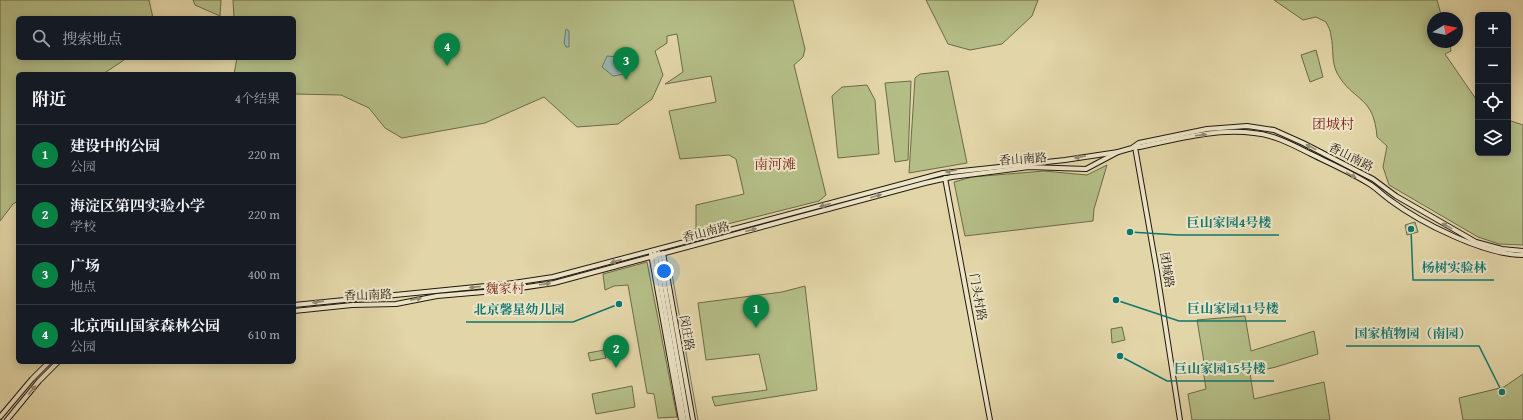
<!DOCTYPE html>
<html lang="zh">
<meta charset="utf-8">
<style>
:root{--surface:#171b24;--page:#242831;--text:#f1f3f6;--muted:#9ea1a6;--line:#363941;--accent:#0b8043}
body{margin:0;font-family:"Gentium Book Plus","Noto Serif SC",serif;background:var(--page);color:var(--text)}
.controls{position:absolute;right:12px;top:12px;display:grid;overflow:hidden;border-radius:6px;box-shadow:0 2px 10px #0003}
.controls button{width:36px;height:36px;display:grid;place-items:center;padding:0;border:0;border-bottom:1px solid var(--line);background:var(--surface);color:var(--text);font:20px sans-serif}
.compass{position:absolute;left:1427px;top:12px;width:36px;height:36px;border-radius:50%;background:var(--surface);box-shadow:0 2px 10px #0003;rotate:80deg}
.you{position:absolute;left:664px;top:271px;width:14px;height:14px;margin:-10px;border:3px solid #fff;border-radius:50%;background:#1a73e8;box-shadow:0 0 0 6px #1a73e833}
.badge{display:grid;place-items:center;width:26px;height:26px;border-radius:50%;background:var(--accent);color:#fff;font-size:13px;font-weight:700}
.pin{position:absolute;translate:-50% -33px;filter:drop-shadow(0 1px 2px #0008)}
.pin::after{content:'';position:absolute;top:21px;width:14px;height:12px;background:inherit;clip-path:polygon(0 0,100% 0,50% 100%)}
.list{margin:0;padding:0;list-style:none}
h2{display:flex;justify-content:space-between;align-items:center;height:52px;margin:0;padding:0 16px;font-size:17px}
h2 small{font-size:13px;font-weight:400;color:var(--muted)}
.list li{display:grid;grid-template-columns:26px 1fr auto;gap:12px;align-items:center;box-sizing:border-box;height:60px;padding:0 16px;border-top:1px solid var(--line)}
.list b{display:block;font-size:15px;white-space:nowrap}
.list p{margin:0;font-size:13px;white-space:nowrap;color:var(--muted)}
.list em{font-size:13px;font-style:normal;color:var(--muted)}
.icon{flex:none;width:22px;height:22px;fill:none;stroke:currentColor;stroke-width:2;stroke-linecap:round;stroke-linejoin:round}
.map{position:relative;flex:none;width:1523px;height:420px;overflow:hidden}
.search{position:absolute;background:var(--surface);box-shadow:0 2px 10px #0003;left:16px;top:16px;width:280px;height:44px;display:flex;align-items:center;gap:10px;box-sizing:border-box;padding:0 14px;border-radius:6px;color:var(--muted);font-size:15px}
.panel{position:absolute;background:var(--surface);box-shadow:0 2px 10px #0003;left:16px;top:72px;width:280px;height:292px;border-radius:6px}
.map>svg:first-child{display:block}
.green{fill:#b4bd86;stroke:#6b6a4a}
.water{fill:#98b6b2;stroke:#697771}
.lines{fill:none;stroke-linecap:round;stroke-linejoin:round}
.stream{stroke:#697771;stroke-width:1}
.secondary-casing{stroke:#22180f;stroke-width:6}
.secondary{stroke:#ece4c6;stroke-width:4}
.oneway{fill:#918874}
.labels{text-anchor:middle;stroke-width:4;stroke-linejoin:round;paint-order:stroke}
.street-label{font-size:12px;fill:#22180f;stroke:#ece4c6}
.neighbourhood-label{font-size:13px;fill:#7a1f14;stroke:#ece4c6}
.quarter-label{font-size:14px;fill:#7a1f14;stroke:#ece4c6}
.leader{fill:none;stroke:#0f766e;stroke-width:1.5}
.callout-dot{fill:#0f766e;stroke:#ece4c6;stroke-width:1.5}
.callout-label{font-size:13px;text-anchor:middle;font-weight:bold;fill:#0f766e;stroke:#ece4c6;stroke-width:4;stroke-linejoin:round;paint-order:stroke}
</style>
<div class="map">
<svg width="1523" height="420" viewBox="0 0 1523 420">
<rect width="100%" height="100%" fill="#e2d5a7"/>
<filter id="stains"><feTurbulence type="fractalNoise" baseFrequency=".005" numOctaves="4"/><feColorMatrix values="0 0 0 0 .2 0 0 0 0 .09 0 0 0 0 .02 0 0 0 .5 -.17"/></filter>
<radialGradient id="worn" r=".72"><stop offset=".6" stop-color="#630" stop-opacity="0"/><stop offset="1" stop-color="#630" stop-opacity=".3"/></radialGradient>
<g class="green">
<path d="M 0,0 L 149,0 L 153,18 L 18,18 L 18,58 L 127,58 L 103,74 L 18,74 L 18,201 L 13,204 L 0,221 Z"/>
<path d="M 193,0 L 221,0 L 220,16 L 195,5 Z"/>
<path d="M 233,0 L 793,0 L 805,49 L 803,57 L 794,65 L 826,195 L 819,201 L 696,232 L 696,205 L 744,194 L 736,159 L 729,155 L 680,159 L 669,111 L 716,102 L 711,76 L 665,84 L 683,72 L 677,34 L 667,36 L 667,43 L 655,51 L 663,75 L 652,99 L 618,124 L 577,127 L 544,97 L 485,123 L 402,138 L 385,128 L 369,108 L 341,95 L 294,94 L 294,74 L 234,74 L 237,58 L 294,58 L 294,18 L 234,18 Z"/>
<path d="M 926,0 L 1038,0 L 1032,16 L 1002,44 L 970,50 L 948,44 Z"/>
<path d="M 1274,0 L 1437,0 L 1442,18 L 1433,18 L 1433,42 L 1450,42 L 1451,51 L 1445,54 L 1478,102 L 1478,153 L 1508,153 L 1508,120 L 1523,125 L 1523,245 L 1499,244 L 1478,237 L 1389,185 L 1383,167 L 1387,146 L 1377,137 C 1374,95 1353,102 1337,73 C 1331,61 1334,49 1331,36 C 1331,31 1328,26 1326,22 L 1316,17 L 1303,20 Z"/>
<path d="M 1316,50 L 1323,77 L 1310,82 L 1301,55 Z"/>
<path d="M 948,71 L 967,163 L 909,173 L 915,78 L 920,74 Z"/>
<path d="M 911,81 L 908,160 L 895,162 L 885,83 Z"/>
<path d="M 867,85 L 875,100 L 879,154 L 838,158 L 832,96 L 842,87 Z"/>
<path d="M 1107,165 L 1094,209 L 1093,221 L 965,236 L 954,182 L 972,177 L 1044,171 L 1087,175 Z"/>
<path d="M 1415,222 L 1418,232 L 1407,235 L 1405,225 Z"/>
<path d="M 647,262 L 677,417 L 658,418 L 654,394 L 647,393 L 628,285 L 614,286 L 605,290 L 603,274 Z"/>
<path d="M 805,286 L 817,390 L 715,406 L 712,397 L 767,390 L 759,354 L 706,360 L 698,303 L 782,292 Z"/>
<path d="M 1245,316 L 1251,351 L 1314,331 L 1318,354 L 1276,367 L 1250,373 L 1254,399 L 1324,382 L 1330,420 L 1192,420 L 1188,394 L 1206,389 L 1203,369 L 1205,368 L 1197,320 Z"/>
<path d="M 1122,327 L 1125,340 L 1112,343 L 1111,329 Z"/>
<path d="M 604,350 L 606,358 L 590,361 L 588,353 Z"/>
<path d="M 1523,374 L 1523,420 L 1463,420 L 1459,398 L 1504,387 Z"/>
<path d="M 632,386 L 635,407 L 596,414 L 592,394 Z"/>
</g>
<g class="water">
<path d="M 566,29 L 569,31 L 569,47 L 566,47 L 564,43 Z"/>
<path d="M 607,56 L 618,57 L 624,61 L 625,74 L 613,76 L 602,67 Z"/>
</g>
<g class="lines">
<path class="stream" d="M 670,263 L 698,420"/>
<defs>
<g id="secondary">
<path d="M 1135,147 L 1140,147 C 1177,139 1216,128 1254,133 C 1275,135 1293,145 1311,154 C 1331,164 1352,173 1371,185 C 1377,189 1383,195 1390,200 C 1421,223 1484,255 1523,255"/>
<path d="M 1135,147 L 1157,272 L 1180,420"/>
<path d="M 945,178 L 990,420"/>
<path d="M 655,253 L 684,420"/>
<path d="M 659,253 L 688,420"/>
<path d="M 663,253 L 693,420"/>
<path d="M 651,254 L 681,420"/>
<path d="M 294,305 L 506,284 L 553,277 L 943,173 L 1065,160 L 1118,152"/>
<path d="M 294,311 L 352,305 L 396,304 L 437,296 L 507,290 L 554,283 L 925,183 L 952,177 L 1029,167 L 1086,169 L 1118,152 L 1132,148 L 1139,143 L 1207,129 L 1247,126 L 1274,130 L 1303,143 L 1373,179 L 1396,196 L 1476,242 L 1502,249 L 1523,251"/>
<path d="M 0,417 L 32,379 L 49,362"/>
<path d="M 7,420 L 39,381 L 58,362"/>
</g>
</defs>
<use href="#secondary" class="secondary-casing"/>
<use href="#secondary" class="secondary"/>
</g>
<defs><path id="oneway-solid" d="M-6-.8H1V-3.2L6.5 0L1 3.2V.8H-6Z"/></defs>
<g class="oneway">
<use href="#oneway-solid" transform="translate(1201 135) rotate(-7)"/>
<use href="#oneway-solid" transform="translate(1311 147) rotate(-153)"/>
<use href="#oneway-solid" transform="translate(1080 157) rotate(169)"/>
<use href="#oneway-solid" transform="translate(951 171) rotate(170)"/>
<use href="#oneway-solid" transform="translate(1351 175) rotate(28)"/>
<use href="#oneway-solid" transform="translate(876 196) rotate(-16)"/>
<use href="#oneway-solid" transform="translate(825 205) rotate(165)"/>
<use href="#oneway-solid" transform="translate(1447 226) rotate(-151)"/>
<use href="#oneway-solid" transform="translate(751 230) rotate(-15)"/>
<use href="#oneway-solid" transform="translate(616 261) rotate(165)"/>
<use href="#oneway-solid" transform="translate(545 284) rotate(-8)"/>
<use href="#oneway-solid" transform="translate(475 287) rotate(174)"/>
<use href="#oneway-solid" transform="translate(416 299) rotate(-12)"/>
<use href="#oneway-solid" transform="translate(318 302) rotate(173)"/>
<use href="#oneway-solid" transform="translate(32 390) rotate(-50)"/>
</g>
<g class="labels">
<g class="street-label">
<text transform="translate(1351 157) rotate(27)" y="4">香山南路</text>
<text transform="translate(1023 159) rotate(-4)" y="4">香山南路</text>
<text transform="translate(706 232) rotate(-15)" y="4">香山南路</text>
<text transform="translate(1167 270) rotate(81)" y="4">团城路</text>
<text transform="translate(368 295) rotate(-2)" y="4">香山南路</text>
<text transform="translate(978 297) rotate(80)" y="4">门头村路</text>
<text transform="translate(687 333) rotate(80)" y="4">闵庄路</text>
</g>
<g class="neighbourhood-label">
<text x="505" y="293">魏家村</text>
</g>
<g class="quarter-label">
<text x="1333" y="129">团城村</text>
<text x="775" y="169">南河滩</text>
</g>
</g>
<path class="leader" d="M1130 232L1178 235H1279M1411 229L1413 280H1494M1116 300L1179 321H1286M619 304L573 322H466M1502 392L1479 346H1346M1120 356L1167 381H1274"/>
<g class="callout-dot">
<circle cx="1130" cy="232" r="4"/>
<circle cx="1411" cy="229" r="4"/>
<circle cx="1116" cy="300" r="4"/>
<circle cx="619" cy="304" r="4"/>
<circle cx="1502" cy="392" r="4"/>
<circle cx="1120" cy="356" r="4"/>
</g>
<g class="callout-label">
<text x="1229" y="227">巨山家园4号楼</text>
<text x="1454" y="272">杨树实验林</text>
<text x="1233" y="313">巨山家园11号楼</text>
<text x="519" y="314">北京馨星幼儿园</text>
<text x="1413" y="338">国家植物园（南园）</text>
<text x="1220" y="373">巨山家园15号楼</text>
</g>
<rect width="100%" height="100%" filter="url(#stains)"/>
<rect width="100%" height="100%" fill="url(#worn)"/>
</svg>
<div class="controls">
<button>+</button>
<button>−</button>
<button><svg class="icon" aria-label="locate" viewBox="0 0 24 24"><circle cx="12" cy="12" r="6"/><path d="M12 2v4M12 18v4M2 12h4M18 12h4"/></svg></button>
<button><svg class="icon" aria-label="layers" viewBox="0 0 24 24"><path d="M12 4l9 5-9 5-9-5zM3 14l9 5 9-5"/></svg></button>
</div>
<svg class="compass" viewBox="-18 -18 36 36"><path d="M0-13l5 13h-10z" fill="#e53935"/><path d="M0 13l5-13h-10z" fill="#9ea1a6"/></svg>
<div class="you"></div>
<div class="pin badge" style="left:756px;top:328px">1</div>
<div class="pin badge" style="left:616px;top:368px">2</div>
<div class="pin badge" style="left:626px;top:80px">3</div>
<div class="pin badge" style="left:447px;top:66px">4</div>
<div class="search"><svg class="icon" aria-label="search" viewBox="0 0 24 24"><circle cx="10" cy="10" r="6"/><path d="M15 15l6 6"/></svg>搜索地点</div>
<section class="panel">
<h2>附近<small>4个结果</small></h2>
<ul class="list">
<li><span class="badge">1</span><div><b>建设中的公园</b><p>公园</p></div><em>220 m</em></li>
<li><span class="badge">2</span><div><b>海淀区第四实验小学</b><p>学校</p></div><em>220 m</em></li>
<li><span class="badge">3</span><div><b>广场</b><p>地点</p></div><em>400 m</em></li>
<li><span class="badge">4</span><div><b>北京西山国家森林公园</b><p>公园</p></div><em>610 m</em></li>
</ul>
</section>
</div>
